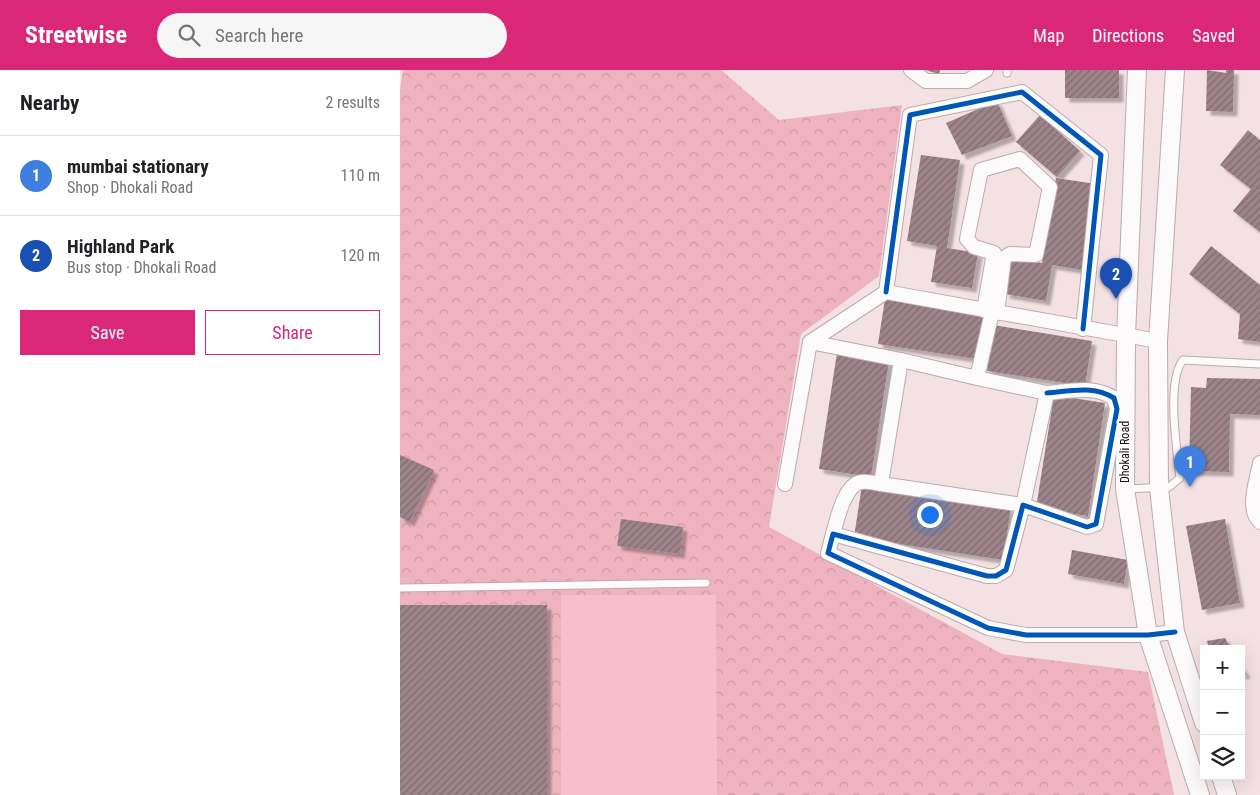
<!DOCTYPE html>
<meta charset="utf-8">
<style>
:root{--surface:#fff;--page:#f6f6f6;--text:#202124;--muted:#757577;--line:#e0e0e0;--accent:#db2777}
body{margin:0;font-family:"Roboto Condensed",sans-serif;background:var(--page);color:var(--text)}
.controls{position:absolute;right:15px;bottom:15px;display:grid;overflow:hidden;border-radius:0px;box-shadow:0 5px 20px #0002}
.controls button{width:45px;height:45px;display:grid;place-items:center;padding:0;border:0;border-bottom:1px solid var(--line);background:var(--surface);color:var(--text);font:25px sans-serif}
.you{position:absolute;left:529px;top:444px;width:18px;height:18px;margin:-12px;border:4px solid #fff;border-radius:50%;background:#1a73e8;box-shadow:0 0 0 8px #1a73e833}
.badge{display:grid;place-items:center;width:32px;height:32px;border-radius:50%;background:var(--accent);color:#fff;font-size:16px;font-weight:700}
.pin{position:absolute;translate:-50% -41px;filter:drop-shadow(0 1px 2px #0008)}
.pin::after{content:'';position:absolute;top:26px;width:18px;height:15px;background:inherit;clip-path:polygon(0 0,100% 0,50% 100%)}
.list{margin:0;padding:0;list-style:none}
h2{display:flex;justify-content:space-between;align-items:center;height:65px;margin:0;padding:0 20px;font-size:21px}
h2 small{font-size:16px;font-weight:400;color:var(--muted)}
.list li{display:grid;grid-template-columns:32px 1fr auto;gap:15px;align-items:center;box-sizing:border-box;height:80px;padding:0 20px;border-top:1px solid var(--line)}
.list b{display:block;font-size:19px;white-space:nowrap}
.list p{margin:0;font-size:16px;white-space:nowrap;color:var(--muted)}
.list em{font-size:16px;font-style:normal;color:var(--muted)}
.actions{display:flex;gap:10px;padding:15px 20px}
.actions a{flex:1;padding:11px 0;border:1px solid var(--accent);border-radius:0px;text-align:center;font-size:18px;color:var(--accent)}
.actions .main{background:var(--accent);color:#fff}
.icon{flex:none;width:28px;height:28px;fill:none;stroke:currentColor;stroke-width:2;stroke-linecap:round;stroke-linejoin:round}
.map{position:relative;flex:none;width:860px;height:725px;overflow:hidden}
header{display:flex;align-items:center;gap:30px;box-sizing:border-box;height:70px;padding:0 25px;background:var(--accent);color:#fff}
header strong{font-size:24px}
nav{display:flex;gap:28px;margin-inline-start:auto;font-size:18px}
.search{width:350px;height:45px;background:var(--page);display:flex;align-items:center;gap:12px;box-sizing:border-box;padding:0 18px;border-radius:28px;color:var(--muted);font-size:19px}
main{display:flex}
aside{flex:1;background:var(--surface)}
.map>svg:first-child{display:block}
.forest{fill:url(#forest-crowns)}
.garden{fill:#f7becb}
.building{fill:url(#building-hatch);filter:url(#shadow)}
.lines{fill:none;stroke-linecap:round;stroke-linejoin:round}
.service-casing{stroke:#baabae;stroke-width:9}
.minor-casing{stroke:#baabae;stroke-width:16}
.tertiary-casing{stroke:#baabae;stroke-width:20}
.service{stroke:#fdfafb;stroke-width:7}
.minor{stroke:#fdfafb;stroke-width:14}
.tertiary{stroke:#fdfafb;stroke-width:18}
.cycleway-casing{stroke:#fff;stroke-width:8}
.cycleway{stroke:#0057b8;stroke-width:5}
.labels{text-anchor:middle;stroke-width:5;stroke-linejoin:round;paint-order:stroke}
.street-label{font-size:12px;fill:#170b0e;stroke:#fff}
</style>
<header>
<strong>Streetwise</strong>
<div class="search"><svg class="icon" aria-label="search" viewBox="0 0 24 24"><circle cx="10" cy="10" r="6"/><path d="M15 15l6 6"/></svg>Search here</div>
<nav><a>Map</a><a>Directions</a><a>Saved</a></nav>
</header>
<main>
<aside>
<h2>Nearby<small>2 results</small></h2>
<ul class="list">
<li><span class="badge" style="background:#3f7fe0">1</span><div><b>mumbai stationary</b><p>Shop · Dhokali Road</p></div><em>110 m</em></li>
<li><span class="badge" style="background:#1a4fb4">2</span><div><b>Highland Park</b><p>Bus stop · Dhokali Road</p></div><em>120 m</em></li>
</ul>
<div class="actions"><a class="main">Save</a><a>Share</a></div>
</aside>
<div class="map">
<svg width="860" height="725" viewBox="0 0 860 725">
<defs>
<pattern id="forest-crowns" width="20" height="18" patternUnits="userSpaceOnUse" patternTransform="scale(1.25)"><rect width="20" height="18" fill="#efb3c0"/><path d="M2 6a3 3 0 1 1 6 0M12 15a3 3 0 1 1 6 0" fill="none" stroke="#cc99a4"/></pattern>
<pattern id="building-hatch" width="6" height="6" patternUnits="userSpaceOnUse" patternTransform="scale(1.25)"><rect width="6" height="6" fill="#9d848a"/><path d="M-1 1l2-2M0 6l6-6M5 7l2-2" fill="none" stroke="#7f6a6f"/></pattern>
<filter id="shadow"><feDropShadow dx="4.5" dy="4.5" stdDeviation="1" flood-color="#0004"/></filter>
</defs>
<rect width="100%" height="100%" fill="#f4e1e4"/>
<path class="forest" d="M 3,0 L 321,0 L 379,50 L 502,35 L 479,206 L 401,264 L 369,457 L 602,584 L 748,602 L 774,725 L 0,725 L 0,20 Z"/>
<path class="garden" d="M 161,525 L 316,525 L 317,725 L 161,725 Z"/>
<g class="building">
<path d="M 525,0 L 540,0 L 539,4 Z"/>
<rect x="665" y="0" width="54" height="28"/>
<path d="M 807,0 L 826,3 L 826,0 L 834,0 L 833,42 L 806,41 Z"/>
<path d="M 597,31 L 612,66 L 562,85 L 546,53 Z"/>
<path d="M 640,45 L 680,81 L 657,107 L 616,72 Z"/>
<path d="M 848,60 L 860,70 L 860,162 L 833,141 L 851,119 L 820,95 Z"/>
<path d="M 521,85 L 560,90 L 547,178 L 578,183 L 572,218 L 531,212 L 537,176 L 507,171 Z"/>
<path d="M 656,108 L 696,114 L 682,200 L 652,195 L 646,231 L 605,224 L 611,188 L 642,193 Z"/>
<path d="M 811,176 L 860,215 L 860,272 L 838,269 L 840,244 L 789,204 Z"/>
<path d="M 485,229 L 584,244 L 577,289 L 478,274 Z"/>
<path d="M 593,255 L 692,271 L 685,316 L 587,301 Z"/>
<path d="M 437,283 L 489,291 L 471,407 L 419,399 Z"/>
<path d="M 807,308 L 860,309 L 860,345 L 830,344 L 829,402 L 789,401 L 791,317 L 806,318 Z"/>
<path d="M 654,325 L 705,333 L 688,446 L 636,438 Z"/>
<path d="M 0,385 L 34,400 L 10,452 L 0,447 Z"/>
<path d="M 462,415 L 611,438 L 603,490 L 454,467 Z"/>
<path d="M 221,449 L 283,457 L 280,484 L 217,476 Z"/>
<path d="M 825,449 L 840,533 L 802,540 L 786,456 Z"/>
<path d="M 672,480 L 728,490 L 724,514 L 668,504 Z"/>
<rect x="0" y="535" width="147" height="190"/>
<path d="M 825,568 L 831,579 L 809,579 L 807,571 Z"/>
<path d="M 841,595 L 846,604 L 841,605 Z"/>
</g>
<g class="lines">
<defs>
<g id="service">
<path d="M 607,3 L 607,0"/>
<path d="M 726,419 L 769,417 L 780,408 C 777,380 766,311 783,290 L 860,294"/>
<path d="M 0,518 L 306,513"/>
</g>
<g id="minor">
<path d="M 511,0 L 526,11 L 567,11 L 586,0"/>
<path d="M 486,222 L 510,45 L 622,22 L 701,85 L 683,259"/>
<path d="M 584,240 L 594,183 L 574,177 L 567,169 L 581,100 L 620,89 L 650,117 L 636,185 L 610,184 L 604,188 L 597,243"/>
<path d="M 410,272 L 501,290"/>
<path d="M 577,308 L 501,290 L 481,414 L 623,435 L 647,323 L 577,308 L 592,242"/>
<path d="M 647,323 C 670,321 693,315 714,328 L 717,339 L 696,454 L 687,457 L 623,435 L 606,500 L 596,506 L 587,506 L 433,464 L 428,483 L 588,558 L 626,565 L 748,565 L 775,562"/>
<path d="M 860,393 C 857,410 846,439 860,452"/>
<path d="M 385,414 L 410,272 L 486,222 L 758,271"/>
<path d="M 433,464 C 437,450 444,415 461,412 C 467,411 475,413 481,414"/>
</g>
<g id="tertiary">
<path d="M 737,0 L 726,266 L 725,419 L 748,565 L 800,725"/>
<path d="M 775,0 L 758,271 L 759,418 L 775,562 L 804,653"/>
<path d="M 821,706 L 827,725"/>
</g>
</defs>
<use href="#service" class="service-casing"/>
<use href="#minor" class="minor-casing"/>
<use href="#tertiary" class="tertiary-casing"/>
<use href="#service" class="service"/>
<use href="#minor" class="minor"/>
<use href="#tertiary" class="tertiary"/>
<defs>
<g id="cycleway">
<path d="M 486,222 L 510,45 L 622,22 L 701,85 L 683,259"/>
<path d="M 647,323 C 670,321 693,315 714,328 L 717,339 L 696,454 L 687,457 L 623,435 L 606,500 L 596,506 L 587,506 L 433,464 L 428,483 L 588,558 L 626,565 L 748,565 L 775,562"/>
</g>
</defs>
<use href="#cycleway" class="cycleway-casing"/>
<use href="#cycleway" class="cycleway"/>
</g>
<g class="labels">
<g class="street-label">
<text transform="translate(725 382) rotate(-90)" y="4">Dhokali Road</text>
</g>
</g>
</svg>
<div class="controls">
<button>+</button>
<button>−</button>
<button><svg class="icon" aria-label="layers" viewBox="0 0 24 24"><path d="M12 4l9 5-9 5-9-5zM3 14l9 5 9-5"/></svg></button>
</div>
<div class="you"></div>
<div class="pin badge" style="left:790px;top:417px;background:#3f7fe0">1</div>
<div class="pin badge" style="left:716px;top:229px;background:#1a4fb4">2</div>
</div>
</main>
